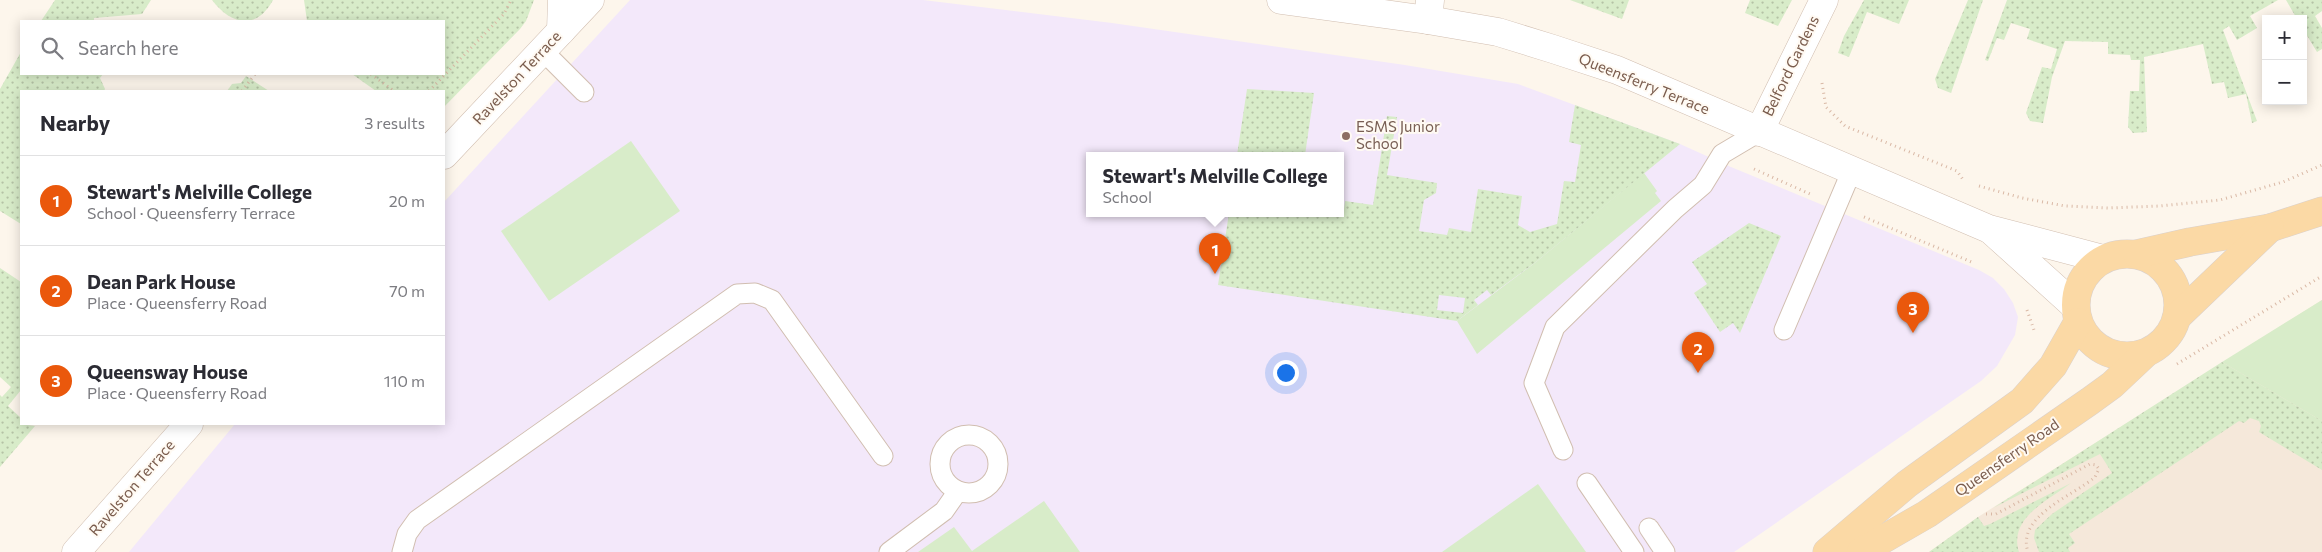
<!DOCTYPE html>
<meta charset="utf-8">
<style>
:root{--surface:#fff;--page:#f7f7f7;--text:#2b2b33;--muted:#7c7c81;--line:#e1e1e2;--accent:#ea580c}
body{margin:0;font-family:Commissioner,sans-serif;background:var(--page);color:var(--text)}
.controls{position:absolute;right:15px;top:15px;display:grid;overflow:hidden;border-radius:0px;box-shadow:0 2px 12px #0003}
.controls button{width:45px;height:45px;display:grid;place-items:center;padding:0;border:0;border-bottom:1px solid var(--line);background:var(--surface);color:var(--text);font:25px sans-serif}
.you{position:absolute;left:1285px;top:372px;width:18px;height:18px;margin:-12px;border:4px solid #fff;border-radius:50%;background:#1a73e8;box-shadow:0 0 0 8px #1a73e833}
.badge{display:grid;place-items:center;width:32px;height:32px;border-radius:50%;background:var(--accent);color:#fff;font-size:16px;font-weight:700}
.pin{position:absolute;translate:-50% -41px;filter:drop-shadow(0 1px 2px #0008)}
.pin::after{content:'';position:absolute;top:26px;width:18px;height:15px;background:inherit;clip-path:polygon(0 0,100% 0,50% 100%)}
.popup{position:absolute;left:1086px;top:152px;width:258px;height:65px;box-sizing:border-box;display:grid;place-content:center;border-radius:0px;background:var(--surface);filter:drop-shadow(0 1px 4px #0005);font-size:16px;white-space:nowrap;color:var(--muted)}
.popup b{font-size:19px;color:var(--text)}
.popup::after{content:'';position:absolute;left:50%;top:100%;margin-left:-10px;border:10px solid transparent;border-top-color:var(--surface)}
.list{margin:0;padding:0;list-style:none}
h2{display:flex;justify-content:space-between;align-items:center;height:65px;margin:0;padding:0 20px;font-size:21px}
h2 small{font-size:16px;font-weight:400;color:var(--muted)}
.list li{display:grid;grid-template-columns:32px 1fr auto;gap:15px;align-items:center;box-sizing:border-box;height:90px;padding:0 20px;border-top:1px solid var(--line)}
.list b{display:block;font-size:19px;white-space:nowrap}
.list p{margin:0;font-size:16px;white-space:nowrap;color:var(--muted)}
.list em{font-size:16px;font-style:normal;color:var(--muted)}
.icon{flex:none;width:28px;height:28px;fill:none;stroke:currentColor;stroke-width:2;stroke-linecap:round;stroke-linejoin:round}
.map{position:relative;flex:none;width:2322px;height:552px;overflow:hidden}
.search{position:absolute;background:var(--surface);box-shadow:0 2px 12px #0003;left:20px;top:20px;width:425px;height:55px;display:flex;align-items:center;gap:12px;box-sizing:border-box;padding:0 18px;border-radius:0px;color:var(--muted);font-size:19px}
.panel{position:absolute;background:var(--surface);box-shadow:0 2px 12px #0003;left:20px;top:90px;width:425px;height:335px;border-radius:0px}
.map>svg:first-child{display:block}
.residential{fill:#f5e8da}
.education{fill:#f3e8fa;fill-rule:evenodd}
.green{fill:#d8ecc9}
.garden{fill:url(#garden-dots);fill-rule:evenodd}
.lines{fill:none;stroke-linecap:round;stroke-linejoin:round}
.service-casing{stroke:#d1beb0;stroke-width:21}
.minor-casing{stroke:#d1beb0;stroke-width:29}
.tertiary-casing{stroke:#d1beb0;stroke-width:29}
.primary-casing{stroke:#dad1cd;stroke-width:29}
.path{stroke:#d9b8a5;stroke-width:3;stroke-dasharray:1 4;stroke-linecap:butt}
.service{stroke:#fff;stroke-width:19}
.minor{stroke:#fff;stroke-width:28}
.tertiary{stroke:#fff;stroke-width:28}
.primary{stroke:#fbd9a5;stroke-width:28}
.education-dot{fill:#8d6e63;stroke:#fffaf3;stroke-width:2}
.labels{text-anchor:middle;stroke-width:4;stroke-linejoin:round;paint-order:stroke}
.street-label{font-size:15px;fill:#7a5c4d;stroke:#fffaf3}
.education-label{font-size:15px;fill:#785e54;stroke:#fffaf3;text-anchor:start}
</style>
<div class="map">
<svg width="2322" height="552" viewBox="0 0 2322 552">
<defs>
<pattern id="garden-dots" width="8" height="8" patternUnits="userSpaceOnUse" patternTransform="scale(1.25)"><rect width="8" height="8" fill="#d8ecc9"/><path d="M2 2h.1M6 6h.1" fill="none" stroke="#b4c2a5" stroke-width="1.8" stroke-linecap="round"/></pattern>
</defs>
<rect width="100%" height="100%" fill="#fdf6ec"/>
<path class="residential" d="M 2322,300 L 2322,552 L 1929,552 L 1978,517 Z"/>
<path class="education" d="M 630,0 L 923,0 L 1112,23 L 1405,65 L 1518,84 L 1680,144 L 1731,167 L 1979,270 L 1993,278 L 2004,289 L 2013,303 L 2018,317 L 2015,335 L 1997,366 L 1981,381 L 1734,552 L 129,552 L 235,424 L 444,424 L 444,202 ZM 1090,155 L 1340,155 L 1340,213 L 1090,213 Z"/>
<g class="green">
<path d="M 631,141 L 680,211 L 549,301 L 501,231 Z"/>
<path d="M 1644,173 L 1657,191 L 1655,193 L 1661,201 L 1477,354 L 1457,321 L 1536,262 Z"/>
<path d="M 2322,300 L 2322,421 L 2222,362 Z"/>
<path d="M 1538,484 L 1586,552 L 1442,552 Z"/>
<path d="M 1044,501 L 1080,552 L 918,552 L 954,527 L 972,551 Z"/>
</g>
<g class="garden">
<path d="M 55,0 L 151,0 L 142,14 L 94,18 L 94,21 L 41,21 Z"/>
<path d="M 212,0 L 273,0 C 256,31 231,25 212,0 Z"/>
<path d="M 304,0 L 534,0 L 526,21 L 520,29 L 444,107 L 444,91 L 376,91 L 352,74 L 444,74 L 444,21 L 307,21 Z"/>
<path d="M 1570,0 L 1629,0 L 1622,19 Z"/>
<path d="M 1750,0 L 1792,0 L 1778,26 L 1745,13 Z"/>
<path d="M 1864,0 L 1909,0 L 1899,24 L 1867,12 L 1849,57 L 1838,53 L 1844,36 Z"/>
<path d="M 1968,0 L 1983,0 L 1951,93 L 1938,88 L 1935,79 Z"/>
<path d="M 2007,0 L 2278,0 L 2250,16 L 2257,28 L 2237,40 L 2229,26 L 2223,30 L 2257,121 L 2252,123 L 2246,94 L 2228,98 L 2224,82 L 2212,84 L 2203,44 L 2144,57 L 2147,132 L 2133,133 L 2128,127 L 2130,91 L 2139,91 L 2140,60 L 2131,60 L 2130,55 L 2108,54 L 2108,42 L 2065,41 L 2052,77 L 2043,123 L 2030,121 L 2026,113 L 2042,67 L 2051,69 L 2057,49 L 2027,39 L 2030,29 L 2011,23 L 2004,40 L 1997,38 L 1988,61 L 1985,60 Z"/>
<path d="M 2286,0 L 2322,0 L 2322,11 L 2315,16 L 2322,28 L 2322,49 L 2317,52 L 2303,29 L 2303,19 L 2297,19 Z"/>
<path d="M 21,52 L 21,74 L 103,74 L 100,78 L 105,89 L 104,91 L 21,91 L 21,224 L 0,211 L 0,89 Z"/>
<path d="M 246,76 L 269,91 L 227,91 L 232,84 L 241,83 Z"/>
<path d="M 1247,89 L 1314,93 L 1305,155 L 1237,155 Z"/>
<path d="M 1575,105 L 1680,144 L 1536,262 L 1491,295 L 1487,290 L 1474,300 L 1478,305 L 1457,321 L 1218,285 L 1229,213 L 1340,213 L 1340,208 L 1344,209 L 1345,201 L 1373,205 L 1387,116 L 1397,117 L 1387,175 L 1437,183 L 1436,193 L 1424,200 L 1419,231 L 1447,235 L 1449,228 L 1471,232 L 1478,189 L 1522,196 L 1518,225 L 1530,232 L 1557,224 L 1564,181 L 1575,182 L 1581,145 L 1569,142 ZM 1439,295 L 1465,298 L 1463,313 L 1437,310 Z"/>
<path d="M 1749,223 L 1781,236 L 1740,333 L 1733,323 L 1720,332 L 1694,293 L 1707,284 L 1692,262 Z"/>
<path d="M 0,268 L 21,282 L 21,390 L 8,406 L 21,418 L 21,424 L 35,426 L 0,467 L 0,395 L 2,397 L 11,387 L 0,377 Z"/>
<path d="M 2222,362 L 2322,421 L 2322,470 L 2259,432 L 2261,426 L 2259,421 L 2250,418 L 2244,423 L 2239,421 L 2069,534 L 2075,543 L 2068,548 L 2070,552 L 2039,552 L 2034,538 L 2035,530 L 2052,514 L 2112,473 L 2100,454 L 1993,508 Z"/>
<path d="M 2071,483 C 2049,500 2008,518 2019,552 L 1929,552 L 1978,517 L 1984,526 L 1990,524 Z"/>
</g>
<g class="lines">
<defs>
<g id="service">
<path d="M 543,51 L 584,92"/>
<path d="M 1784,330 L 1852,170"/>
<circle cx="969" cy="464" r="29"/>
<path d="M 1563,450 L 1534,383 L 1555,327 L 1675,209 L 1703,185 L 1722,154 L 1759,132"/>
<path d="M 1587,483 L 1634,552"/>
<path d="M 1649,528 L 1665,552"/>
<path d="M 402,552 L 407,534 L 417,520 L 737,294 L 755,293 L 772,300 L 883,456"/>
<path d="M 889,552 L 944,511 L 958,491"/>
</g>
<g id="minor">
<path d="M 1428,20 L 1430,0"/>
<path d="M 1759,132 L 1824,0"/>
<path d="M 444,155 L 590,0"/>
<path d="M 76,552 L 189,424"/>
</g>
<g id="tertiary">
<path d="M 1281,0 L 1428,20 L 1498,32 L 1553,49 L 1617,70 L 1989,229 L 2103,259"/>
<path d="M 561,31 L 562,0"/>
<path d="M 1992,231 L 2075,306"/>
</g>
<g id="primary">
<circle cx="2127" cy="305" r="51"/>
<path d="M 2137,254 L 2190,242 L 2270,228 L 2322,211"/>
<path d="M 2177,317 L 2270,228"/>
<path d="M 1827,552 L 1907,484 L 2022,401 L 2053,366 L 2078,322"/>
<path d="M 1861,552 L 1927,514 L 2090,401 L 2112,385 L 2146,353"/>
</g>
</defs>
<use href="#service" class="service-casing"/>
<use href="#minor" class="minor-casing"/>
<use href="#tertiary" class="tertiary-casing"/>
<use href="#primary" class="primary-casing"/>
<g class="path">
<path d="M 371,74 L 394,91"/>
<path d="M 1822,83 L 1826,107 L 1845,126 L 1957,171 L 1964,181"/>
<path d="M 242,91 L 255,74"/>
<path d="M 429,91 L 504,14 L 511,0"/>
<path d="M 1754,169 L 1810,194"/>
<path d="M 1979,186 L 2022,198 L 2065,206 L 2108,208 L 2160,206 L 2220,200 L 2283,182 L 2322,165"/>
<path d="M 1864,217 L 1974,263"/>
<path d="M 2027,310 L 2034,330"/>
<path d="M 2177,364 L 2322,276"/>
<path d="M 1986,514 L 1996,514 L 2090,464 L 2096,465 L 2099,469 L 2095,477 C 2073,496 2016,516 2028,552"/>
</g>
<use href="#service" class="service"/>
<use href="#minor" class="minor"/>
<use href="#tertiary" class="tertiary"/>
<use href="#primary" class="primary"/>
</g>
<circle class="education-dot" cx="1346" cy="136" r="5"/>
<g class="labels">
<g class="street-label">
<text transform="translate(1791 66) rotate(-64)" y="5">Belford Gardens</text>
<text transform="translate(517 78) rotate(-47)" y="5">Ravelston Terrace</text>
<text transform="translate(1644 84) rotate(22)" y="5">Queensferry Terrace</text>
<text transform="translate(2007 458) rotate(-35)" y="5">Queensferry Road</text>
<text transform="translate(132 488) rotate(-49)" y="5">Ravelston Terrace</text>
</g>
<g class="education-label">
<text x="1356" y="132">ESMS Junior<tspan x="1356" dy="17">School</tspan></text>
</g>
</g>
</svg>
<div class="controls">
<button>+</button>
<button>−</button>
</div>
<div class="you"></div>
<div class="pin badge" style="left:1215px;top:274px">1</div>
<div class="popup"><b>Stewart's Melville College</b>School</div>
<div class="pin badge" style="left:1698px;top:373px">2</div>
<div class="pin badge" style="left:1913px;top:333px">3</div>
<div class="search"><svg class="icon" aria-label="search" viewBox="0 0 24 24"><circle cx="10" cy="10" r="6"/><path d="M15 15l6 6"/></svg>Search here</div>
<section class="panel">
<h2>Nearby<small>3 results</small></h2>
<ul class="list">
<li><span class="badge">1</span><div><b>Stewart's Melville College</b><p>School · Queensferry Terrace</p></div><em>20 m</em></li>
<li><span class="badge">2</span><div><b>Dean Park House</b><p>Place · Queensferry Road</p></div><em>70 m</em></li>
<li><span class="badge">3</span><div><b>Queensway House</b><p>Place · Queensferry Road</p></div><em>110 m</em></li>
</ul>
</section>
</div>
